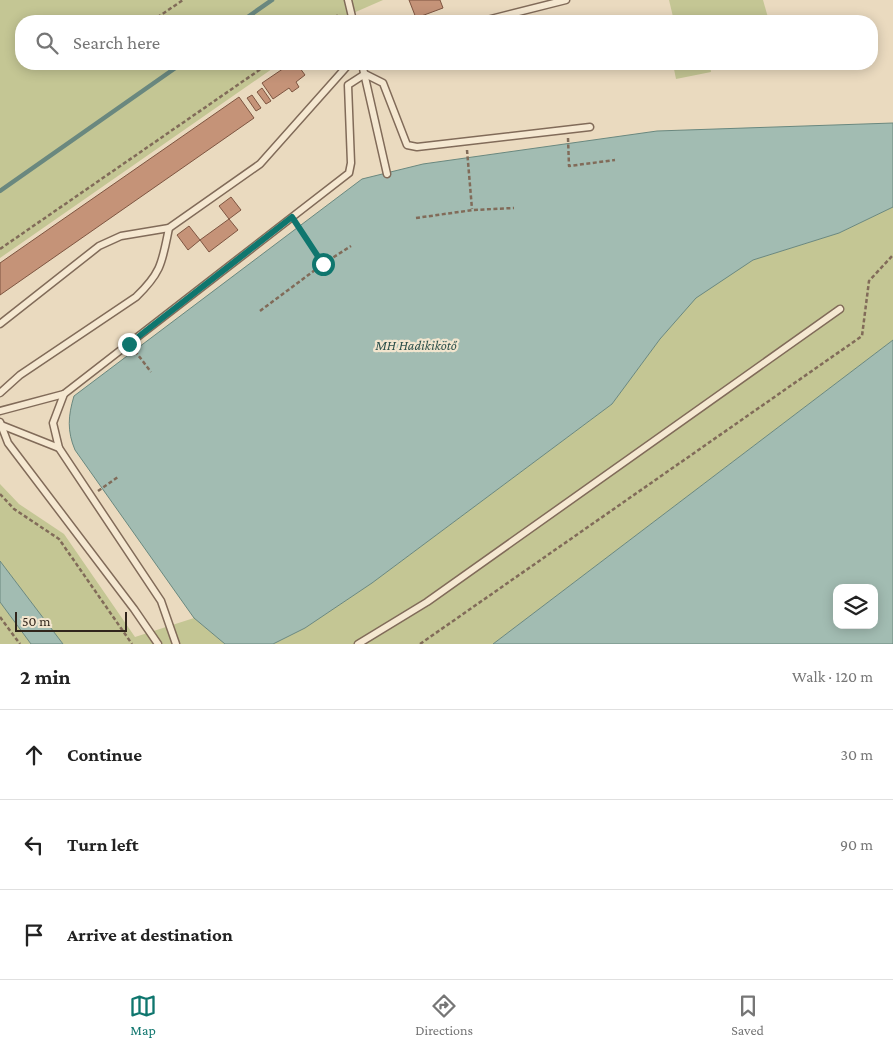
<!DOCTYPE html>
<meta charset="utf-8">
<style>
:root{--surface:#fff;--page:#f2f2f2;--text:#222;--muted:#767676;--line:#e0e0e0;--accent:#0f766e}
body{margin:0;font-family:"Crimson Pro",serif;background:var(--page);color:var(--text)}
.controls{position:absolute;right:15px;bottom:15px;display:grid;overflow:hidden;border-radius:10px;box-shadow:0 2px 12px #0003}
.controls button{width:45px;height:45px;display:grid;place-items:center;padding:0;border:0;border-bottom:1px solid var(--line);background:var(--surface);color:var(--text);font:25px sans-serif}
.scale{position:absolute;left:15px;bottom:12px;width:112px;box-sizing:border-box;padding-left:5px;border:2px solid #31251c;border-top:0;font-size:14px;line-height:18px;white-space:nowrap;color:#31251c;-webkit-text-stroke:4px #f2e5ce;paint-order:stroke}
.stop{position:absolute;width:15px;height:15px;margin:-11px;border:4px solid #0f766e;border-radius:50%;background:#fff}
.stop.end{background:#0f766e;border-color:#fff;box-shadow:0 1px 5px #0008}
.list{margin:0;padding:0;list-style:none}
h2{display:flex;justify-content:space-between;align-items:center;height:65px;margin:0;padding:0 20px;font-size:21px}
h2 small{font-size:16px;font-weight:400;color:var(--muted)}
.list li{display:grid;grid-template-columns:32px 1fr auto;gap:15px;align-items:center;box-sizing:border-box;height:90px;padding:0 20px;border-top:1px solid var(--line)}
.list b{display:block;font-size:19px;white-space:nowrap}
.list em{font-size:16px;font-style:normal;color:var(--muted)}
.icon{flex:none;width:28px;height:28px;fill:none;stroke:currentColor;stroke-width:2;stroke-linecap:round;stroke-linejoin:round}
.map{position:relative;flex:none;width:893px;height:644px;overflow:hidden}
.search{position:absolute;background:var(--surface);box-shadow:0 2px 12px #0003;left:15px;right:15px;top:15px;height:55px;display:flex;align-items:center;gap:12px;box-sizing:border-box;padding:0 18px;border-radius:20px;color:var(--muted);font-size:19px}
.sheet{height:335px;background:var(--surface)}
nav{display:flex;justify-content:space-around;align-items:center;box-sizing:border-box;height:70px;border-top:1px solid var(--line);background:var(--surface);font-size:14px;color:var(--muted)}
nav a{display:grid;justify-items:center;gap:2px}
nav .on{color:var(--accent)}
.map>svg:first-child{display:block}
.green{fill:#c4c694}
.water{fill:#a2bcb2;stroke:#6a887f;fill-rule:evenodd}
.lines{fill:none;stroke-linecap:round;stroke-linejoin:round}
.stream{stroke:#6a887f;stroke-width:4.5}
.building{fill:#c59378;stroke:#7e5541}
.lane-casing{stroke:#816b59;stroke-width:9}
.path{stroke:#816b59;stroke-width:2.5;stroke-dasharray:4 2.5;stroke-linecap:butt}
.lane{stroke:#f5e8d1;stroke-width:6}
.route{stroke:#0f766e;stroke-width:6}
.labels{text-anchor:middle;stroke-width:4.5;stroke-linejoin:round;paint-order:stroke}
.water-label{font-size:14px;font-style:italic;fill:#2d504b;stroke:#f2e5ce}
</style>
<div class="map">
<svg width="893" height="644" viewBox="0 0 893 644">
<rect width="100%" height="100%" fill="#eadabf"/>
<g class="green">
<path d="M 0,0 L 383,0 L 351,14 L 341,21 L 21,21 L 21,64 L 279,64 L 0,258 Z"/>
<path d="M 669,0 L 763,0 L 769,21 L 674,21 Z"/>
<path d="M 673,64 L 710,64 L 711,72 L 676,79 Z"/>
<path d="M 893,207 L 893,340 L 493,644 L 273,644 L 305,628 L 372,583 L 612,404 L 660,339 L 695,298 L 753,260 L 839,233 Z"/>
<path d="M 0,484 L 19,504 L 64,534 L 135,637 L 194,618 L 225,644 L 63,644 L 0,561 Z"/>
<path d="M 0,602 L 31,644 L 0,644 Z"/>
</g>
<g class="water">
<path d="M 893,123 L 893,207 L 839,233 L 753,260 L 696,298 L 660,339 L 612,404 L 372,583 L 305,628 L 273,644 L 225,644 L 194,618 L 75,450 C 67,431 68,416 74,396 L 362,179 L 423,164 L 657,131 Z"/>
<path d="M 893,340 L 893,644 L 493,644 ZM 837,588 L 874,588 L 874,625 L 837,625 Z"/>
<path d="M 0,561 L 63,644 L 31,644 L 0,602 Z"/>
</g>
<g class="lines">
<g class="stream">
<path d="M 242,21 L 272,0"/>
<path d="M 0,191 L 181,64"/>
</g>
</g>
<g class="building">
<path d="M 409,0 L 440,0 L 443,8 L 416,18 Z"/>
<path d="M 290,64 L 297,64 L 305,75 L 296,82 L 299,87 L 292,92 L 289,88 L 273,99 L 262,83 Z"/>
<path d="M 262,88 L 271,101 L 266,104 L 257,92 Z"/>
<path d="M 252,95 L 261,108 L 256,111 L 247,98 Z"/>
<path d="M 239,97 L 254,118 L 0,295 L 0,263 Z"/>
<path d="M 231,197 L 241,210 L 229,219 L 219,206 Z"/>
<path d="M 229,219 L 238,230 L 209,252 L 200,240 Z"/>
<path d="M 189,226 L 200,240 L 188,250 L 177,235 Z"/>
</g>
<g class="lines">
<defs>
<g id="lane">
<path d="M 348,0 L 353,21"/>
<path d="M 483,21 L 566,0"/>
<path d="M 362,64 L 387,174"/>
<path d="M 0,324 L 99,246 L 121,236 L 169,228 L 260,164 L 349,64"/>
<path d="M 0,393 L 20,375 L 136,297 C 162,272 162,262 169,228"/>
<path d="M 0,411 L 64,394"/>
<path d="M 0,422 L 8,443 L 134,609 L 158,644"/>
<path d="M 1,425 L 59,448"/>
<path d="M 176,644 L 161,601 L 59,448 L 53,423 L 64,394 L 349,173 L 351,163 L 348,85 L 365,74 L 383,83 L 407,145 L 417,147 L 590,127"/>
<path d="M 358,644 L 427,602 L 840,309"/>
</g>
</defs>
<use href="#lane" class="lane-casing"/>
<g class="path">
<path d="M 152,21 L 183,0"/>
<path d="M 329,21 L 340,14"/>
<path d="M 568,138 L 569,166 L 615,160"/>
<path d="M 467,150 L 472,209"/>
<path d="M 416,218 L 473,210 L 514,208"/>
<path d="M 297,225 L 323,264"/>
<path d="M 0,249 L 268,64"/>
<path d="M 260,311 L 323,264 L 351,246"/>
<path d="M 135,351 L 151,372"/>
<path d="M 98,491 L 118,477"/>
<path d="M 0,494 L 14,509 L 59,539 L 132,644"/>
<path d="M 0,617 L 20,644"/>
<path d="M 420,644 L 862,336 L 869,281 L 893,255"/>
</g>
<use href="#lane" class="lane"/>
</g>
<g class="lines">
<path class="route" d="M 129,344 L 292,217 L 323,264"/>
</g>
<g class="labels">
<g class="water-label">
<text x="416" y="350">MH Hadikikötő</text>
</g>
</g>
</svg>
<div class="controls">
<button><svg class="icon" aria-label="layers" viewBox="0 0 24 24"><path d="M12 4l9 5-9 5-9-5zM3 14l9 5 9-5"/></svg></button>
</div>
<div class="scale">50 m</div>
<div class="stop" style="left:323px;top:264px"></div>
<div class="stop end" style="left:129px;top:344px"></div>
<div class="search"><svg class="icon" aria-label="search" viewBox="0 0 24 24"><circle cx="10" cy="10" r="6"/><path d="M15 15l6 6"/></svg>Search here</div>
</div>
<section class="sheet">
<h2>2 min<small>Walk · 120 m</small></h2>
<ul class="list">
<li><svg class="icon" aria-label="ahead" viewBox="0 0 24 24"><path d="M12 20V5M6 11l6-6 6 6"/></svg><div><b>Continue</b></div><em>30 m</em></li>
<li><svg class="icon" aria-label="left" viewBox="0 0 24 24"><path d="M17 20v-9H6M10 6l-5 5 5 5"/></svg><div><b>Turn left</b></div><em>90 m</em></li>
<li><svg class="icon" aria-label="arrive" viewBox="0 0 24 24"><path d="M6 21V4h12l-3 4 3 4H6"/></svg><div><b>Arrive at destination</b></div></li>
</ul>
</section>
<nav>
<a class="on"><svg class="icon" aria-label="map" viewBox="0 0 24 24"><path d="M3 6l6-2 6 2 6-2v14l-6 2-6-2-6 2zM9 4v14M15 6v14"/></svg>Map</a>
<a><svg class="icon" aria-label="directions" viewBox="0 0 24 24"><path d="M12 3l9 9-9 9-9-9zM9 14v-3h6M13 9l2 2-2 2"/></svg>Directions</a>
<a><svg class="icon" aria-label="saved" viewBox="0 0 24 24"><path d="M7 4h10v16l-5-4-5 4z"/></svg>Saved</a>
</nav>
